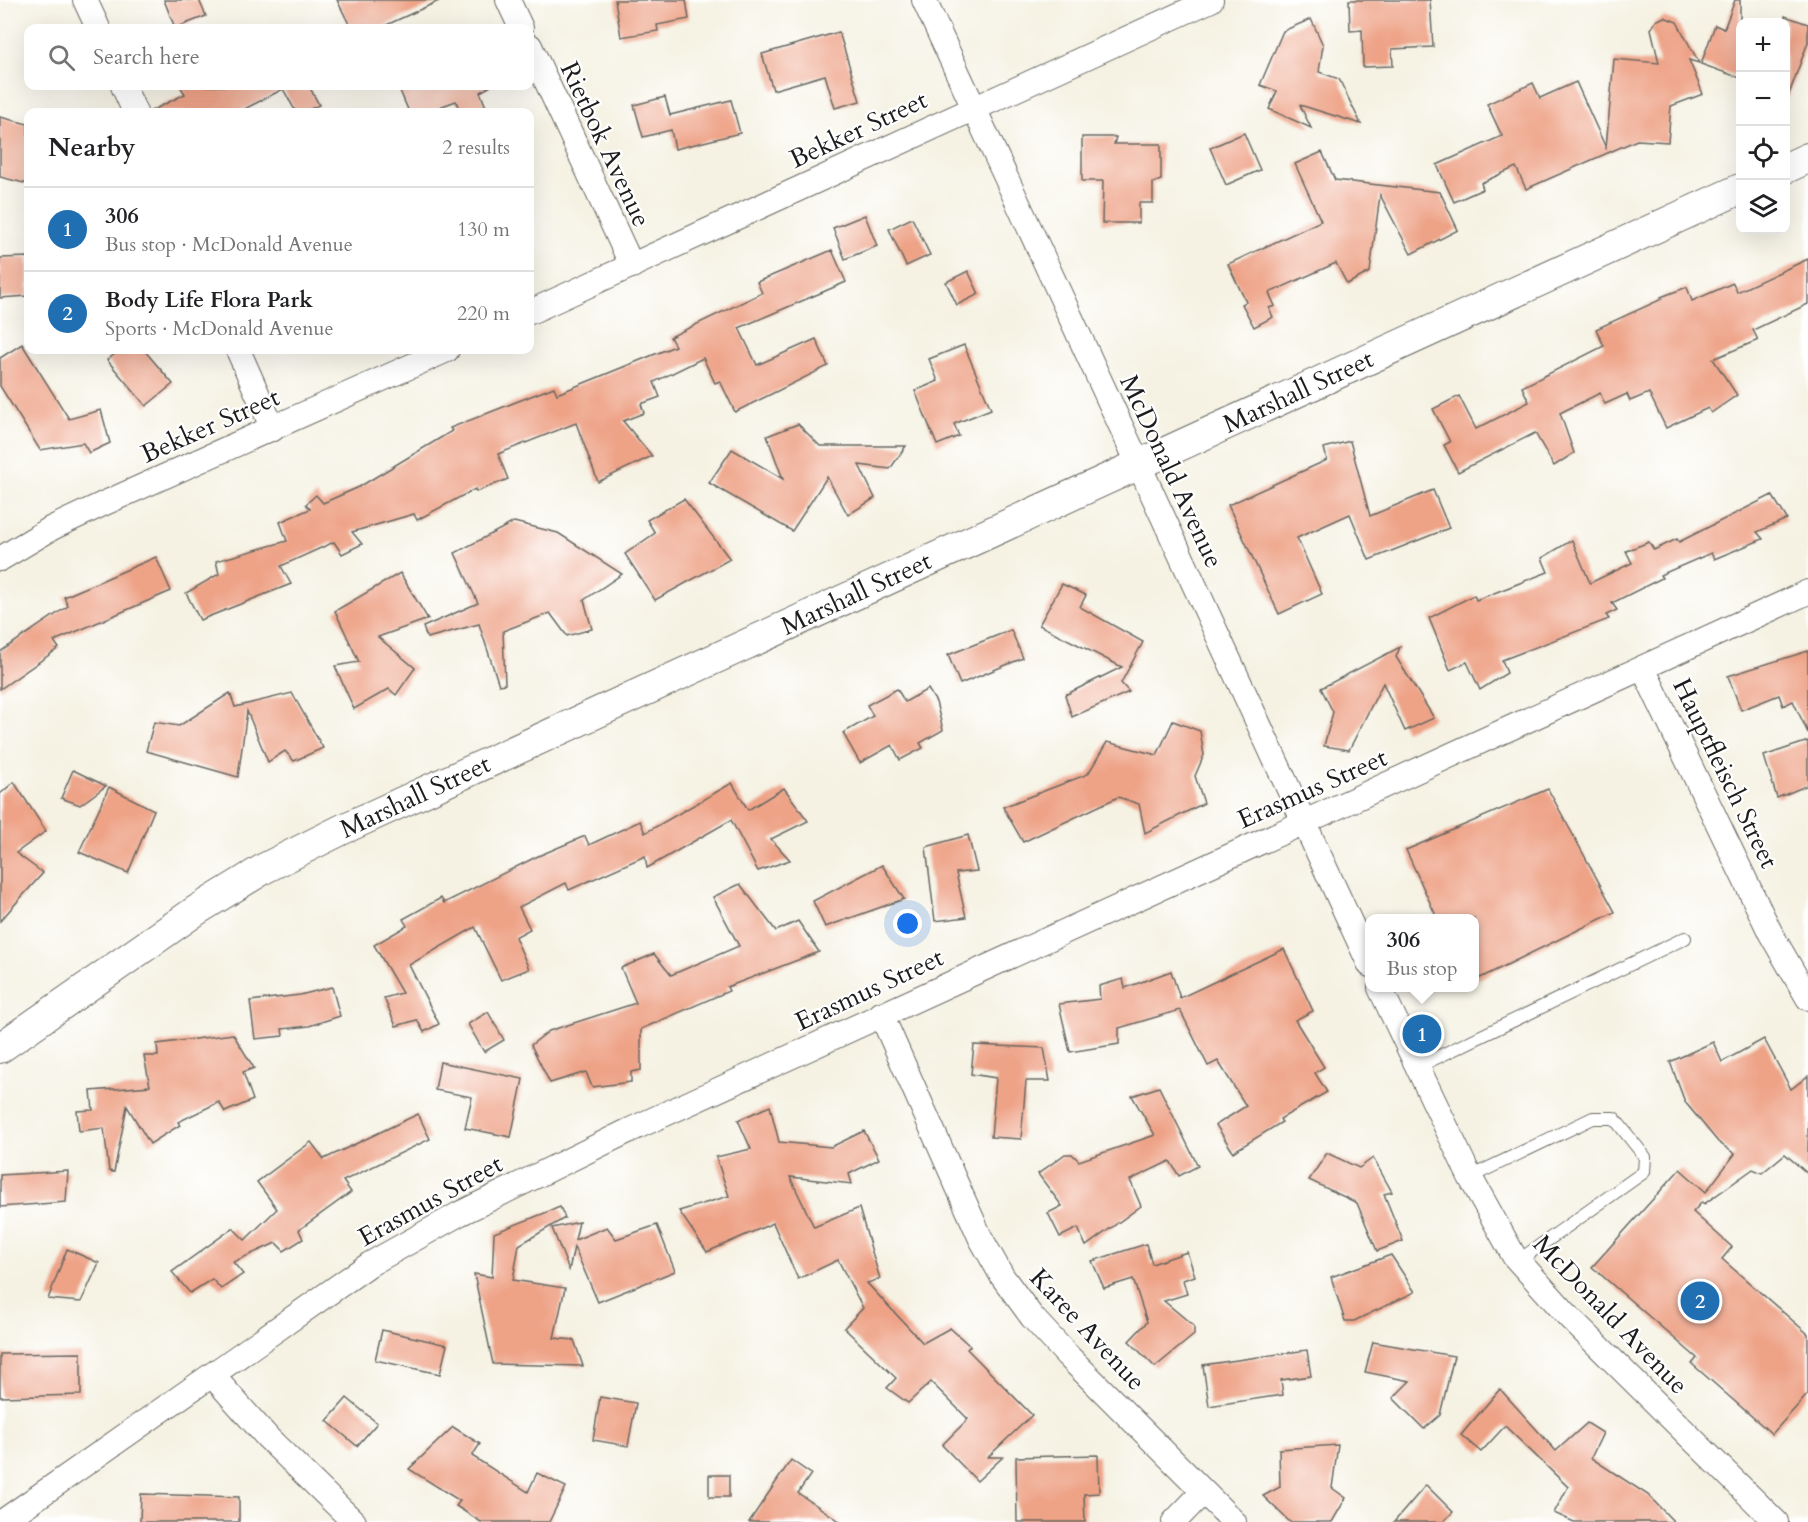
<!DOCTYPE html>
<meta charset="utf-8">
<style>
:root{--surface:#fff;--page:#f2f2f2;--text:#202124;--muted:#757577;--line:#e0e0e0;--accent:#1f6fb2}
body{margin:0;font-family:Cardo,serif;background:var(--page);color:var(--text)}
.controls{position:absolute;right:18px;top:18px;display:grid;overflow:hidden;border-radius:12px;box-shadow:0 6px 24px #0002}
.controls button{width:54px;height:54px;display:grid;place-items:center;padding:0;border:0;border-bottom:2px solid var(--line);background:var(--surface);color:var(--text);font:30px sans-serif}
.you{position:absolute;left:908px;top:924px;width:21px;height:21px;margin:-15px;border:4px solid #fff;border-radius:50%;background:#1a73e8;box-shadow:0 0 0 9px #1a73e833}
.badge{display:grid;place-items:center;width:39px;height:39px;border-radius:50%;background:var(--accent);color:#fff;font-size:20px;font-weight:700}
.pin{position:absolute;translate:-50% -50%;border:3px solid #fff;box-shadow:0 2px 6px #0006}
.popup{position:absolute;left:1365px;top:914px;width:114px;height:78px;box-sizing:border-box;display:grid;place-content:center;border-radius:12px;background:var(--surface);filter:drop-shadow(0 2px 4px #0005);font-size:20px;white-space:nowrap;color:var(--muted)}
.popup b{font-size:22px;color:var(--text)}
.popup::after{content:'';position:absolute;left:50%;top:100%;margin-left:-12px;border:12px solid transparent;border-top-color:var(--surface)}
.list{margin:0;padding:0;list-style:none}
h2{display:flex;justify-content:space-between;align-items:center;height:78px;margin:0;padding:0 24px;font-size:26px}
h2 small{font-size:20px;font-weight:400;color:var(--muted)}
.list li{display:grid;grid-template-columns:39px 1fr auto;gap:18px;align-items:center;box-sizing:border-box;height:84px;padding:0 24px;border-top:2px solid var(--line)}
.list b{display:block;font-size:22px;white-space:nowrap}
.list p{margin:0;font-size:20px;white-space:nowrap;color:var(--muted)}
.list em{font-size:20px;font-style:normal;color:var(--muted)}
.icon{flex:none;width:33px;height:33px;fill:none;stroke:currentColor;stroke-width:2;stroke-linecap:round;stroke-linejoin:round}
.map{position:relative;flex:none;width:1808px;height:1522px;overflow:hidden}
.search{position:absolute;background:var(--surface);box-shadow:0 6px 24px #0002;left:24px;top:24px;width:510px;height:66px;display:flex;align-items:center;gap:15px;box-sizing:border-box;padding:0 21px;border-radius:12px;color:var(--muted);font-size:22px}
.panel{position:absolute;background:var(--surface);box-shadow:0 6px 24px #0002;left:24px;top:108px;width:510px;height:246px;border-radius:12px}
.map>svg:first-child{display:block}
.building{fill:#eea387}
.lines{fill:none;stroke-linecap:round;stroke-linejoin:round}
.service-casing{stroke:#686762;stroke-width:14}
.minor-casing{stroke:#686762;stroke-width:26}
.tertiary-casing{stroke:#686762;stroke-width:32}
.service{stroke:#fff;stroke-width:12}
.minor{stroke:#fff;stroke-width:24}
.tertiary{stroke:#fff;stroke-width:30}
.labels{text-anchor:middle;stroke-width:4.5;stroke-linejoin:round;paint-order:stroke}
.street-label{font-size:26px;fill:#1c1c1c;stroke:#fff}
</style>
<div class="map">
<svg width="1808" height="1522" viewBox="0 0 1808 1522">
<rect width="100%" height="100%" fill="#fff"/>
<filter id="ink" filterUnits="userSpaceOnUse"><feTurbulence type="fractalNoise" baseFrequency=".0167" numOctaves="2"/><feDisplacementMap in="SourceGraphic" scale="12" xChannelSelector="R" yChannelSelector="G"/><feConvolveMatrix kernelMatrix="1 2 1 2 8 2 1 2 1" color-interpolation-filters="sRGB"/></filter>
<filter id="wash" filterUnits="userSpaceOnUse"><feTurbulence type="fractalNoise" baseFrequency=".008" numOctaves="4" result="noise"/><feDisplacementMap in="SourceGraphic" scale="24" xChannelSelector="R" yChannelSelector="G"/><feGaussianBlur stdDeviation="1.35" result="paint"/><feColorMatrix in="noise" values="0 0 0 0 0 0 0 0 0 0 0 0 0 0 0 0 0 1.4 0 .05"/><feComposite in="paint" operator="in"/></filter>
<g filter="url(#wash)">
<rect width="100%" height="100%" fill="#f5f2e3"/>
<g id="blocks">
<g class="building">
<path d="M 164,0 L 199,0 L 206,16 L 175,28 Z"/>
<path d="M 337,0 L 441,0 L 380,28 L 351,28 Z"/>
<path d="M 615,0 L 686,0 L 689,19 L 657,25 L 658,31 L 621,37 Z"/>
<path d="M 1349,0 L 1430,0 L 1433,47 L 1392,49 L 1393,66 L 1363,67 L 1362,30 L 1350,31 Z"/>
<path d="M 1735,0 L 1740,0 L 1740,78 L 1701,64 L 1715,25 L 1724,29 Z"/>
<path d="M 1785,16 L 1808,24 L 1808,42 L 1788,97 L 1785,96 Z"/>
<path d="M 1664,17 L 1677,22 L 1699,63 L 1689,60 L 1703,94 L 1671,106 L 1668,142 L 1637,140 L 1526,189 L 1516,167 L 1481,183 L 1483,189 L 1454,202 L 1437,165 L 1502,136 L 1487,104 L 1533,83 L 1540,98 L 1576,82 L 1606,148 L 1614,59 L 1659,63 L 1651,29 L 1656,21 Z"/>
<path d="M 1311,19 L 1323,45 L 1319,72 L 1339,79 L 1361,124 L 1300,105 L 1311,128 L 1269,109 L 1277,91 L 1260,85 L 1283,31 Z"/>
<path d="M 839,32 L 860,101 L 835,108 L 825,75 L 773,90 L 762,54 Z"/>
<path d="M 180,86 L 309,86 L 319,105 L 304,112 L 296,112 L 283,89 L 239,112 L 149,112 L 185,94 Z"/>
<path d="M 398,86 L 491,86 L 480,92 L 488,112 L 460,112 L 456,101 L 426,112 L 409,112 Z"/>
<path d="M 665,97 L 670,115 L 731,100 L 740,133 L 675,149 L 671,130 L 643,137 L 634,105 Z"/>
<path d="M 0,117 L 28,124 L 28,184 L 0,177 Z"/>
<path d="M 1244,133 L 1260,170 L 1226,185 L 1210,148 Z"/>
<path d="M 1082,137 L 1116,137 L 1114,144 L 1161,144 L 1161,180 L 1153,183 L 1153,203 L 1139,203 L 1139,223 L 1102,223 L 1103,181 L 1082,181 Z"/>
<path d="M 1322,152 L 1335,180 L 1440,192 L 1458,230 L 1411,254 L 1380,195 L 1370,272 L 1347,284 L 1336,263 L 1269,293 L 1275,306 L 1269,308 L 1273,317 L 1254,327 L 1242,304 L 1246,302 L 1228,264 L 1321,221 L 1295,164 Z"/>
<path d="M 865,215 L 877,246 L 845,259 L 833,228 Z"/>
<path d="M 912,218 L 930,255 L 906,266 L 889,229 Z"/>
<path d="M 832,250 L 846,282 L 739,328 L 757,365 L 816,339 L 828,366 L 735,412 L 720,381 L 715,383 L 703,358 L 654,382 L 660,397 L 641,404 L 644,413 L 623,421 L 652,456 L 598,482 L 576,423 L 498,454 L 508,479 L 476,492 L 475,489 L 417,520 L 414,514 L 352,532 L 362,544 L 342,554 L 334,542 L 281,566 L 291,584 L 200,620 L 186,593 L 219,574 L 216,561 L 287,541 L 280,522 L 310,509 L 306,504 L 316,495 L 323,503 L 359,487 L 452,431 L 450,428 L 554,387 L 557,394 L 675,346 L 670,337 L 762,293 L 757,282 Z"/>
<path d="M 28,257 L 28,296 L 0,298 L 0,258 Z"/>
<path d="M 1808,259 L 1808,304 L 1753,330 L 1758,340 L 1713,359 L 1737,395 L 1711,413 L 1708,408 L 1666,428 L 1649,393 L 1630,401 L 1627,394 L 1605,404 L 1600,393 L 1560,413 L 1574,453 L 1554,466 L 1535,433 L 1458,472 L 1444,445 L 1450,442 L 1433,409 L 1459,396 L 1476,429 L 1529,402 L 1522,387 L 1604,346 L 1596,329 L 1662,299 L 1661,297 L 1687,287 L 1692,301 L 1733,283 L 1737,292 Z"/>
<path d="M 968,271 L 979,294 L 957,305 L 946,282 Z"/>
<path d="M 22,344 L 69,419 L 101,410 L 110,443 L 89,453 L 83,443 L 40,450 L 0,386 L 0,358 Z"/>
<path d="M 964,345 L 991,409 L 954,424 L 959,436 L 937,445 L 915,391 L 938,381 L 929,359 Z"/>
<path d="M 120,350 L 144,350 L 173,384 L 146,406 L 107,360 Z"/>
<path d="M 798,424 L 820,446 L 906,446 L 890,469 L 859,465 L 875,498 L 848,515 L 827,477 L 792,531 L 709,483 L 732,449 L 783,479 L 767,436 Z"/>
<path d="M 1350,441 L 1370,516 L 1433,490 L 1449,528 L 1369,560 L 1350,514 L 1297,538 L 1322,594 L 1279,614 L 1228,505 L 1327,460 L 1324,448 Z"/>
<path d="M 1772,495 L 1787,519 L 1757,532 L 1763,539 L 1714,559 L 1711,553 L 1660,575 L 1662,578 L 1612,603 L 1617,610 L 1606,615 L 1609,619 L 1502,660 L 1507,673 L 1480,690 L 1467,662 L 1450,670 L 1429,618 L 1474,595 L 1476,600 L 1548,572 L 1542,558 L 1572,540 L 1590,583 L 1632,563 L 1626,551 L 1649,542 L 1654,550 L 1677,539 L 1679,542 Z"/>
<path d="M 684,499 L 730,559 L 655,600 L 625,554 L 655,533 L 647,520 Z"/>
<path d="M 514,522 L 558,533 L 622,574 L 584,600 L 592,629 L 567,636 L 550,613 L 503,631 L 505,684 L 499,685 L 479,624 L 427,638 L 423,627 L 478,603 L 455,553 Z"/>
<path d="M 156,557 L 171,591 L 54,641 L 59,648 L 0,689 L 0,652 L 68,606 L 64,597 Z"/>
<path d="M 400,573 L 428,619 L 378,637 L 415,668 L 396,695 L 389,689 L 354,709 L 335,666 L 359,662 L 335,611 Z"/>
<path d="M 1062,584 L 1086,595 L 1080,607 L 1143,642 L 1121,683 L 1129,692 L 1072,717 L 1065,695 L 1122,667 L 1039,625 Z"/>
<path d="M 1011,630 L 1023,658 L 960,684 L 948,655 Z"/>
<path d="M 1400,647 L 1396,657 L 1434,718 L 1405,731 L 1383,683 L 1349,750 L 1324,746 L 1333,712 L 1321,688 Z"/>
<path d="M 1808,651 L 1808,733 L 1793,701 L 1783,706 L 1779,695 L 1741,710 L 1728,676 Z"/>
<path d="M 897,689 L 905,702 L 928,689 L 936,702 L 943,730 L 920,743 L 923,748 L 900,760 L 892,745 L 860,763 L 843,733 L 873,716 L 867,705 Z"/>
<path d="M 230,693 L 235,707 L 292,693 L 323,748 L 294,761 L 285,751 L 268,762 L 247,711 L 238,777 L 146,751 L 154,722 L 179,726 Z"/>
<path d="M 1173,721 L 1200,731 L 1204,755 L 1195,776 L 1204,803 L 1145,833 L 1139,804 L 1118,797 L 1023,842 L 1003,807 L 1088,774 L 1107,742 L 1157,755 Z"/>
<path d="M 1808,741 L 1808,785 L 1777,798 L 1764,756 Z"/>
<path d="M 73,770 L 106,786 L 80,805 L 61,798 Z"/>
<path d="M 14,782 L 46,831 L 16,853 L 43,873 L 0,921 L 0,794 Z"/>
<path d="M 732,783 L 748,810 L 784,788 L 808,821 L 771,839 L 790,860 L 758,871 L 731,820 L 647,868 L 645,856 L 569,890 L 566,883 L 519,907 L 530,929 L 515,937 L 529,969 L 501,980 L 475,927 L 409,965 L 439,1024 L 424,1032 L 417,1020 L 396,1026 L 384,998 L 402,993 L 374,945 L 407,926 L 403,919 L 441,898 L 444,903 L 536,857 L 585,836 L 589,845 L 640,821 L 645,833 Z"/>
<path d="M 109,787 L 154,810 L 128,873 L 79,852 Z"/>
<path d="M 1548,789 L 1615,912 L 1474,981 L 1474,918 L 1437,918 L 1406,850 Z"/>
<path d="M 968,835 L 977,871 L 956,873 L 966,917 L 935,921 L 926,847 Z"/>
<path d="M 882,865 L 904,899 L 825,927 L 813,901 Z"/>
<path d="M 740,884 L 776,931 L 798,921 L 819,952 L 727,987 L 729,991 L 641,1029 L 641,1070 L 631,1072 L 631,1082 L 592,1087 L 586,1072 L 550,1083 L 531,1045 L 549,1031 L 636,1003 L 621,968 L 654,954 L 671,975 L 739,946 L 713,897 Z"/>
<path d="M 1284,949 L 1313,1011 L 1295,1020 L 1324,1067 L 1315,1073 L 1327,1092 L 1280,1119 L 1282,1122 L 1233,1152 L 1216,1125 L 1246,1106 L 1218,1061 L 1208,1066 L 1180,1010 L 1119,1028 L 1119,1044 L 1070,1052 L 1059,1004 L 1100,999 L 1099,986 L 1123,979 L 1125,988 L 1171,971 L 1180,998 Z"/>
<path d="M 332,987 L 340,1016 L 309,1026 L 282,1029 L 283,1036 L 255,1039 L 250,1001 L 300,995 Z"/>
<path d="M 488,1012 L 504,1040 L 484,1052 L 468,1024 Z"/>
<path d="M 233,1034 L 254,1068 L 243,1072 L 253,1100 L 225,1112 L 219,1102 L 178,1122 L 180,1125 L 150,1144 L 127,1106 L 114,1172 L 109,1171 L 104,1128 L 79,1131 L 77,1111 L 93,1110 L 91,1091 L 150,1086 L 144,1056 L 158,1056 L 157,1044 Z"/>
<path d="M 1764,1039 L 1791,1089 L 1808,1076 L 1808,1174 L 1785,1154 L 1762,1173 L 1753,1169 L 1704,1204 L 1702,1202 L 1693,1212 L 1732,1247 L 1722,1259 L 1808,1334 L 1808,1394 L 1772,1434 L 1692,1364 L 1697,1358 L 1592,1267 L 1680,1169 L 1706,1192 L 1735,1154 L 1718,1142 L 1685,1102 L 1670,1062 L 1713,1042 L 1722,1062 Z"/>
<path d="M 974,1045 L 1044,1048 L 1050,1081 L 1026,1081 L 1021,1139 L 991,1137 L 996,1078 L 971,1074 Z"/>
<path d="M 440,1062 L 523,1079 L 511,1137 L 465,1128 L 472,1097 L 435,1090 Z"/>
<path d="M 1159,1087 L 1198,1166 L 1179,1176 L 1170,1161 L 1130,1180 L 1141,1206 L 1086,1246 L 1078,1228 L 1060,1237 L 1048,1213 L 1062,1206 L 1038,1174 L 1065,1154 L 1072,1154 L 1079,1161 L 1155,1135 L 1132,1096 Z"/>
<path d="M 770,1106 L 779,1142 L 831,1147 L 864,1131 L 879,1159 L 849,1174 L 852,1184 L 790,1177 L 814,1227 L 859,1208 L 880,1279 L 867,1283 L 923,1343 L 950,1328 L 970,1346 L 967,1349 L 1032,1415 L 988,1457 L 1003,1457 L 977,1481 L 942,1445 L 968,1419 L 931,1382 L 908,1403 L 887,1388 L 896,1378 L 844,1328 L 863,1308 L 838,1260 L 798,1279 L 773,1223 L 707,1252 L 679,1211 L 729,1196 L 716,1157 L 751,1149 L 738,1120 Z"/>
<path d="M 418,1114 L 430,1139 L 343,1181 L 351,1192 L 299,1230 L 303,1239 L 284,1251 L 276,1243 L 233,1262 L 243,1274 L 221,1289 L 212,1279 L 190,1293 L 172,1272 L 233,1228 L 245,1240 L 277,1209 L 257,1182 L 311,1142 L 324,1159 Z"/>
<path d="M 1327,1153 L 1359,1168 L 1373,1158 L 1392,1192 L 1384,1194 L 1403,1241 L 1377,1251 L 1357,1203 L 1309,1180 Z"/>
<path d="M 68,1171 L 66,1202 L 0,1207 L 0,1175 Z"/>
<path d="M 560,1207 L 565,1218 L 519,1245 L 513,1280 L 565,1288 L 554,1338 L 574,1340 L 583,1366 L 493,1364 L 474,1274 L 492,1277 L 494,1233 Z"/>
<path d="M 579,1222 L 575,1240 L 607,1227 L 616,1239 L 657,1225 L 675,1271 L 598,1302 L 574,1247 L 569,1270 L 552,1228 Z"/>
<path d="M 1146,1244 L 1152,1264 L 1187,1252 L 1195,1276 L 1183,1280 L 1187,1294 L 1164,1301 L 1194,1326 L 1194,1335 L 1155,1367 L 1129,1341 L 1147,1322 L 1133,1279 L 1104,1288 L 1092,1261 Z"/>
<path d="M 67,1249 L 99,1263 L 81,1302 L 48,1299 Z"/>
<path d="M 1391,1255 L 1415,1292 L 1354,1321 L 1345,1321 L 1331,1277 Z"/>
<path d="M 382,1330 L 447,1345 L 440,1374 L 375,1360 Z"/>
<path d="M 1373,1342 L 1454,1356 L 1440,1415 L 1424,1429 L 1393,1398 L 1410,1381 L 1365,1372 Z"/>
<path d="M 1307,1350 L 1311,1376 L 1281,1380 L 1283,1395 L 1209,1406 L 1203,1365 Z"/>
<path d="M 81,1353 L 81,1395 L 0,1397 L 0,1354 Z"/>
<path d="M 1500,1389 L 1556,1451 L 1587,1423 L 1603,1433 L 1591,1458 L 1648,1495 L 1674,1522 L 1574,1522 L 1554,1513 L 1568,1487 L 1505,1426 L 1481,1452 L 1461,1435 Z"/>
<path d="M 600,1397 L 636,1403 L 628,1446 L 593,1440 Z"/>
<path d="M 347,1398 L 377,1423 L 357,1446 L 327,1421 Z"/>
<path d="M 453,1427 L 480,1444 L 472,1456 L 528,1492 L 537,1473 L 566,1487 L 549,1522 L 481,1522 L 456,1506 L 460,1501 L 409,1469 Z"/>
<path d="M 1338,1445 L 1332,1488 L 1346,1498 L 1332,1522 L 1290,1522 L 1263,1496 L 1280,1487 L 1279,1449 Z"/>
<path d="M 1098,1455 L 1099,1493 L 1084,1494 L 1085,1522 L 1017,1522 L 1016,1457 Z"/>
<path d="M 791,1460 L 811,1474 L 798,1493 L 841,1522 L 749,1522 Z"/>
<rect x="709" y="1475" width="20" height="22"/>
<path d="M 1426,1485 L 1453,1512 L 1443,1522 L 1394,1522 Z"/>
<path d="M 141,1494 L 239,1497 L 239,1522 L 140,1522 Z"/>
</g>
</g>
</g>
<g filter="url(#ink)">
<use href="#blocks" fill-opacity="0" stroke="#686762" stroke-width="1.5"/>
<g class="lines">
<defs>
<g id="service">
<path d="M 1417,1067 L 1685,938"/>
<path d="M 1470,1177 L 1593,1118 L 1614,1118 L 1645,1157 L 1644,1172 L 1518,1261"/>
</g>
<g id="minor">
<path d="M 85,0 L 98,28"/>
<path d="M 508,0 L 521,28"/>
<path d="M 924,0 L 1370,965"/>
<path d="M 530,46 L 632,266"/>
<path d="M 123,86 L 135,112"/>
<path d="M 530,312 L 1211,0"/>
<path d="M 238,350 L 273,429"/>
<path d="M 0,559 L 52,528 L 105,503 L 447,350"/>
<path d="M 1643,668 L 1771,934 L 1808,998"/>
<path d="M 1380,988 L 1470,1177 L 1514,1256 L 1570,1318 L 1776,1522"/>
<path d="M 881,1014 L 980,1237 L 1002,1276 L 1032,1317 L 1067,1355 L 1234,1522"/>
<path d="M 212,1375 L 268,1438 L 354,1522"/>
<path d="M 2,1522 L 370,1264 L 459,1214 L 628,1131 L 1808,592"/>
<path d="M 1174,1522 L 1203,1492"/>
</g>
<g id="tertiary">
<path d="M 1786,168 L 1808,158"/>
<path d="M 0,1048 L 197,910 L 265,868 L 341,830 L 1740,189"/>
</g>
</defs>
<use href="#service" class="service-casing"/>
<use href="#minor" class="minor-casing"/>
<use href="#tertiary" class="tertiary-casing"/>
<use href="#service" class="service"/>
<use href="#minor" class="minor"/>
<use href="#tertiary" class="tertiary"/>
</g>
</g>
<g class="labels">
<g class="street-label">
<text transform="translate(858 129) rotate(-25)" y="9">Bekker Street</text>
<text transform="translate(606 144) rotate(65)" y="9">Rietbok Avenue</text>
<text transform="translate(1298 391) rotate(-25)" y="9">Marshall Street</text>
<text transform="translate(210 425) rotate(-24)" y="9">Bekker Street</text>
<text transform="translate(1172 471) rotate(65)" y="9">McDonald Avenue</text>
<text transform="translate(856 593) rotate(-25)" y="9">Marshall Street</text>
<text transform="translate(1726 773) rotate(64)" y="9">Hauptfleisch Street</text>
<text transform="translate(1312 788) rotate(-24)" y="9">Erasmus Street</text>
<text transform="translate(415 796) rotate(-25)" y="9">Marshall Street</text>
<text transform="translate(869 989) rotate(-25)" y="9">Erasmus Street</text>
<text transform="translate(430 1200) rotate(-29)" y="9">Erasmus Street</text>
<text transform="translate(1611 1314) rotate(46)" y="9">McDonald Avenue</text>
<text transform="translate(1088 1329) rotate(47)" y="9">Karee Avenue</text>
</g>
</g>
</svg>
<div class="controls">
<button>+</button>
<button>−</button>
<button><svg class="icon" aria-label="locate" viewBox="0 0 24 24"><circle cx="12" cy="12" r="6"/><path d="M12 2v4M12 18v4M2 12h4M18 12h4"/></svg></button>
<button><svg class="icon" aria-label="layers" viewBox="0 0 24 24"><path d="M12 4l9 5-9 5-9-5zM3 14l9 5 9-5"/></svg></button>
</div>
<div class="you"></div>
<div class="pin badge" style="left:1422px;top:1034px">1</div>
<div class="popup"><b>306</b>Bus stop</div>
<div class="pin badge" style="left:1700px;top:1301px">2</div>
<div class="search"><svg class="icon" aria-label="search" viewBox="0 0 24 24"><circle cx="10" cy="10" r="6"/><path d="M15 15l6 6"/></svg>Search here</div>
<section class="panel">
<h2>Nearby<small>2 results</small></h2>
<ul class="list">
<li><span class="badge">1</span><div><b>306</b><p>Bus stop · McDonald Avenue</p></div><em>130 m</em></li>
<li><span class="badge">2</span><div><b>Body Life Flora Park</b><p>Sports · McDonald Avenue</p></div><em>220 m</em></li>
</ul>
</section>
</div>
